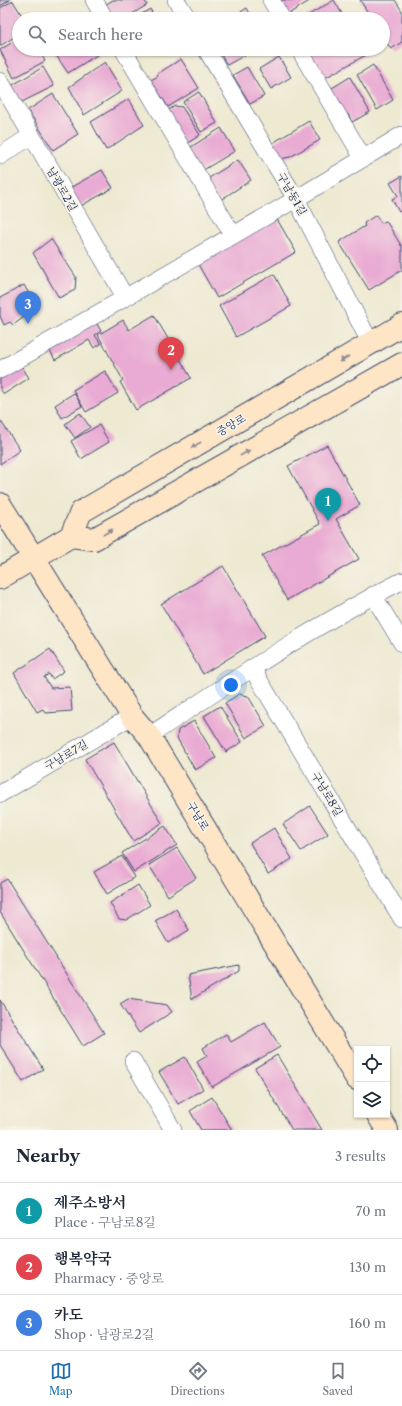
<!DOCTYPE html>
<meta charset="utf-8">
<style>
:root{--surface:#fff;--page:#f6f6f7;--text:#1f2937;--muted:#747a83;--line:#e0e1e3;--accent:#1f6fb2}
body{margin:0;font-family:"Libre Caslon Text","Noto Serif KR",serif;background:var(--page);color:var(--text)}
.controls{position:absolute;right:12px;bottom:12px;display:grid;overflow:hidden;border-radius:0px;box-shadow:0 1px 3px #0004}
.controls button{width:36px;height:36px;display:grid;place-items:center;padding:0;border:0;border-bottom:1px solid var(--line);background:var(--surface);color:var(--text);font:20px sans-serif}
.you{position:absolute;left:231px;top:685px;width:14px;height:14px;margin:-10px;border:3px solid #fff;border-radius:50%;background:#1a73e8;box-shadow:0 0 0 6px #1a73e833}
.badge{display:grid;place-items:center;width:26px;height:26px;border-radius:50%;background:var(--accent);color:#fff;font-size:13px;font-weight:700}
.pin{position:absolute;translate:-50% -33px;filter:drop-shadow(0 1px 2px #0008)}
.pin::after{content:'';position:absolute;top:21px;width:14px;height:12px;background:inherit;clip-path:polygon(0 0,100% 0,50% 100%)}
.list{margin:0;padding:0;list-style:none}
h2{display:flex;justify-content:space-between;align-items:center;height:52px;margin:0;padding:0 16px;font-size:17px}
h2 small{font-size:13px;font-weight:400;color:var(--muted)}
.list li{display:grid;grid-template-columns:26px 1fr auto;gap:12px;align-items:center;box-sizing:border-box;height:56px;padding:0 16px;border-top:1px solid var(--line)}
.list b{display:block;font-size:15px;white-space:nowrap}
.list p{margin:0;font-size:13px;white-space:nowrap;color:var(--muted)}
.list em{font-size:13px;font-style:normal;color:var(--muted)}
.icon{flex:none;width:22px;height:22px;fill:none;stroke:currentColor;stroke-width:2;stroke-linecap:round;stroke-linejoin:round}
.map{position:relative;flex:none;width:402px;height:1130px;overflow:hidden}
.search{position:absolute;background:var(--surface);box-shadow:0 1px 3px #0004;left:12px;right:12px;top:12px;height:44px;display:flex;align-items:center;gap:10px;box-sizing:border-box;padding:0 14px;border-radius:22px;color:var(--muted);font-size:15px}
.sheet{height:220px;background:var(--surface)}
nav{display:flex;justify-content:space-around;align-items:center;box-sizing:border-box;height:56px;border-top:1px solid var(--line);background:var(--surface);font-size:11px;color:var(--muted)}
nav a{display:grid;justify-items:center;gap:2px}
nav .on{color:var(--accent)}
.map>svg:first-child{display:block}
.building{fill:#e9aad3}
.lines{fill:none;stroke-linecap:round;stroke-linejoin:round}
.minor-casing{stroke:#3b4b6f;stroke-width:18}
.secondary-casing{stroke:#3b4b6f;stroke-width:24}
.minor{stroke:#fff;stroke-width:17}
.secondary{stroke:#fde5c5;stroke-width:22}
.oneway{fill:#8c8a92}
.labels{text-anchor:middle;stroke-width:3.5;stroke-linejoin:round;paint-order:stroke}
.street-label{font-size:11px;fill:#1b2f5e;stroke:#f7f3e8}
</style>
<div class="map">
<svg width="402" height="1130" viewBox="0 0 402 1130">
<rect width="100%" height="100%" fill="#f7f3e8"/>
<filter id="ink" filterUnits="userSpaceOnUse"><feTurbulence type="fractalNoise" baseFrequency=".025" numOctaves="2"/><feDisplacementMap in="SourceGraphic" scale="8" xChannelSelector="R" yChannelSelector="G"/><feConvolveMatrix kernelMatrix="1 2 1 2 8 2 1 2 1" color-interpolation-filters="sRGB"/></filter>
<filter id="wash" filterUnits="userSpaceOnUse"><feTurbulence type="fractalNoise" baseFrequency=".012" numOctaves="4" result="noise"/><feDisplacementMap in="SourceGraphic" scale="16" xChannelSelector="R" yChannelSelector="G"/><feGaussianBlur stdDeviation="0.9" result="paint"/><feColorMatrix in="noise" values="0 0 0 0 0 0 0 0 0 0 0 0 0 0 0 0 0 1.4 0 .05"/><feComposite in="paint" operator="in"/></filter>
<g filter="url(#wash)">
<rect width="100%" height="100%" fill="#eee9d1"/>
<g id="blocks">
<g class="building">
<path d="M 0,0 L 10,0 L 0,6 Z"/>
<path d="M 113,0 L 144,0 L 147,5 L 124,19 L 110,19 L 103,6 Z"/>
<path d="M 282,0 L 311,0 L 285,16 L 277,3 Z"/>
<path d="M 334,0 L 345,19 L 302,19 Z"/>
<path d="M 360,0 L 395,0 L 402,11 L 402,42 L 391,49 L 383,37 L 383,19 L 372,19 Z"/>
<path d="M 13,1 L 24,19 L 19,19 L 19,34 L 0,46 L 0,8 Z"/>
<path d="M 247,8 L 253,19 L 229,19 Z"/>
<path d="M 150,9 L 156,19 L 133,19 Z"/>
<path d="M 19,38 L 19,49 L 38,49 L 45,61 L 14,78 L 0,50 Z"/>
<path d="M 52,49 L 97,49 L 100,53 L 68,73 Z"/>
<path d="M 218,49 L 245,49 L 247,54 L 227,65 Z"/>
<path d="M 316,49 L 363,49 L 366,55 L 323,79 L 309,53 Z"/>
<path d="M 279,57 L 291,77 L 271,89 L 259,69 Z"/>
<path d="M 181,59 L 199,88 L 168,107 L 151,80 L 158,76 L 157,74 Z"/>
<path d="M 105,62 L 122,91 L 84,115 L 69,87 Z"/>
<path d="M 373,65 L 393,100 L 377,110 L 357,75 Z"/>
<path d="M 43,67 L 54,86 L 16,105 L 6,89 Z"/>
<path d="M 247,67 L 264,96 L 250,104 L 233,75 Z"/>
<path d="M 350,77 L 370,112 L 352,122 L 348,114 L 342,117 L 327,91 Z"/>
<path d="M 199,92 L 217,123 L 201,132 L 183,102 Z"/>
<path d="M 53,94 L 78,134 L 53,150 L 28,110 Z"/>
<path d="M 129,99 L 144,125 L 106,150 L 91,122 Z"/>
<path d="M 175,106 L 182,107 L 200,135 L 185,145 L 164,113 Z"/>
<path d="M 309,121 L 320,140 L 290,157 L 280,159 L 271,144 Z"/>
<path d="M 221,128 L 235,151 L 200,172 L 186,150 Z"/>
<path d="M 238,160 L 251,180 L 217,202 L 204,181 Z"/>
<path d="M 102,170 L 113,188 L 77,208 L 66,190 Z"/>
<path d="M 402,176 L 402,210 L 399,212 L 392,199 L 398,196 L 390,183 Z"/>
<path d="M 274,214 L 296,252 L 217,298 L 195,259 Z"/>
<path d="M 376,215 L 381,223 L 386,221 L 402,247 L 402,270 L 369,290 L 339,242 L 365,226 L 364,223 Z"/>
<path d="M 51,239 L 76,277 L 75,290 L 59,298 L 33,253 Z"/>
<path d="M 274,274 L 291,306 L 236,337 L 219,306 Z"/>
<path d="M 24,285 L 37,308 L 13,325 L 10,322 L 4,325 L 0,316 L 0,298 Z"/>
<path d="M 154,315 L 191,378 L 136,410 L 120,382 L 123,380 L 98,335 L 123,320 L 129,330 Z"/>
<path d="M 93,317 L 101,331 L 95,335 L 101,344 L 94,348 L 89,340 L 55,360 L 47,345 Z"/>
<path d="M 19,362 L 29,378 L 4,394 L 0,389 L 0,375 Z"/>
<path d="M 105,371 L 118,393 L 86,412 L 73,390 Z"/>
<path d="M 74,393 L 82,406 L 62,418 L 55,405 Z"/>
<path d="M 80,413 L 90,427 L 75,438 L 65,424 Z"/>
<path d="M 0,420 L 20,450 L 0,464 Z"/>
<path d="M 99,425 L 109,442 L 81,459 L 71,441 Z"/>
<path d="M 327,445 L 360,505 L 336,519 L 359,559 L 287,600 L 262,556 L 320,524 L 288,466 Z"/>
<path d="M 223,566 L 265,636 L 203,674 L 161,604 Z"/>
<path d="M 50,649 L 64,671 L 52,679 L 49,674 L 44,677 L 51,688 L 70,687 L 72,711 L 46,713 L 43,709 L 37,712 L 14,673 Z"/>
<path d="M 239,694 L 248,696 L 266,726 L 246,738 L 225,703 Z"/>
<path d="M 220,706 L 242,742 L 226,752 L 204,716 Z"/>
<path d="M 194,721 L 216,758 L 195,770 L 177,738 L 178,730 Z"/>
<path d="M 114,742 L 162,823 L 133,841 L 85,759 Z"/>
<path d="M 310,806 L 328,834 L 301,851 L 283,824 Z"/>
<path d="M 165,826 L 177,845 L 134,872 L 122,853 Z"/>
<path d="M 274,828 L 292,859 L 268,874 L 250,843 Z"/>
<path d="M 177,848 L 196,878 L 168,896 L 149,865 Z"/>
<path d="M 122,856 L 135,877 L 107,894 L 94,872 Z"/>
<path d="M 7,879 L 104,1033 L 83,1046 L 0,912 L 0,883 Z"/>
<path d="M 138,885 L 150,905 L 126,920 L 119,919 L 110,903 Z"/>
<path d="M 176,909 L 189,930 L 168,943 L 155,921 Z"/>
<path d="M 239,965 L 239,971 L 192,999 L 188,975 Z"/>
<path d="M 128,999 L 167,1005 L 172,1012 L 139,1033 L 120,1004 Z"/>
<path d="M 0,1000 L 43,1069 L 23,1082 L 0,1045 Z"/>
<path d="M 265,1022 L 280,1047 L 212,1087 L 197,1062 L 207,1056 L 203,1048 L 226,1034 L 231,1042 Z"/>
<path d="M 277,1055 L 322,1130 L 292,1130 L 255,1068 Z"/>
<path d="M 185,1057 L 203,1089 L 178,1104 L 159,1072 Z"/>
<path d="M 212,1097 L 232,1130 L 201,1130 L 190,1111 Z"/>
</g>
</g>
</g>
<g filter="url(#ink)">
<use href="#blocks" fill-opacity="0" stroke="#3b4b6f" stroke-width="1"/>
<g class="lines">
<defs>
<g id="minor">
<path d="M 94,0 L 105,19"/>
<path d="M 176,0 L 188,19"/>
<path d="M 271,0 L 282,19"/>
<path d="M 123,49 L 233,235"/>
<path d="M 206,49 L 296,199 L 371,344"/>
<path d="M 299,49 L 363,158"/>
<path d="M 0,81 L 125,297"/>
<path d="M 0,156 L 31,136"/>
<path d="M 0,370 L 296,199 L 402,135"/>
<path d="M 373,595 L 402,643"/>
<path d="M 252,668 L 402,919"/>
<path d="M 149,736 C 231,682 314,625 402,581"/>
<path d="M 0,794 L 132,716"/>
<path d="M 133,1061 L 173,1130"/>
</g>
<g id="secondary">
<path d="M 0,504 L 132,716 L 149,736 L 357,1079"/>
<path d="M 71,536 L 94,539 L 402,364"/>
<path d="M 0,578 L 71,536 L 81,512 L 402,325"/>
<path d="M 378,1115 L 387,1130"/>
</g>
</defs>
<use href="#minor" class="minor-casing"/>
<use href="#secondary" class="secondary-casing"/>
<use href="#minor" class="minor"/>
<use href="#secondary" class="secondary"/>
</g>
<defs><path id="oneway-solid" d="M-6-.8H1V-3.2L6.5 0L1 3.2V.8H-6Z"/></defs>
<g class="oneway">
<use href="#oneway-solid" transform="translate(344 359) rotate(150)"/>
<use href="#oneway-solid" transform="translate(196 445) rotate(150)"/>
<use href="#oneway-solid" transform="translate(245 453) rotate(-30)"/>
<use href="#oneway-solid" transform="translate(108 532) rotate(-30)"/>
</g>
</g>
<g class="labels">
<g class="street-label">
<text transform="translate(62 189) rotate(60)" y="4">남광로2길</text>
<text transform="translate(292 194) rotate(60)" y="4">구남동1길</text>
<text transform="translate(231 425) rotate(-30)" y="4">중앙로</text>
<text transform="translate(66 755) rotate(-30)" y="4">구남로7길</text>
<text transform="translate(327 794) rotate(59)" y="4">구남로8길</text>
<text transform="translate(198 816) rotate(59)" y="4">구남로</text>
</g>
</g>
</svg>
<div class="controls">
<button><svg class="icon" aria-label="locate" viewBox="0 0 24 24"><circle cx="12" cy="12" r="6"/><path d="M12 2v4M12 18v4M2 12h4M18 12h4"/></svg></button>
<button><svg class="icon" aria-label="layers" viewBox="0 0 24 24"><path d="M12 4l9 5-9 5-9-5zM3 14l9 5 9-5"/></svg></button>
</div>
<div class="you"></div>
<div class="pin badge" style="left:328px;top:521px;background:#0f9aa8">1</div>
<div class="pin badge" style="left:171px;top:370px;background:#e0444e">2</div>
<div class="pin badge" style="left:28px;top:324px;background:#3f7fe0">3</div>
<div class="search"><svg class="icon" aria-label="search" viewBox="0 0 24 24"><circle cx="10" cy="10" r="6"/><path d="M15 15l6 6"/></svg>Search here</div>
</div>
<section class="sheet">
<h2>Nearby<small>3 results</small></h2>
<ul class="list">
<li><span class="badge" style="background:#0f9aa8">1</span><div><b>제주소방서</b><p>Place · 구남로8길</p></div><em>70 m</em></li>
<li><span class="badge" style="background:#e0444e">2</span><div><b>행복약국</b><p>Pharmacy · 중앙로</p></div><em>130 m</em></li>
<li><span class="badge" style="background:#3f7fe0">3</span><div><b>카도</b><p>Shop · 남광로2길</p></div><em>160 m</em></li>
</ul>
</section>
<nav>
<a class="on"><svg class="icon" aria-label="map" viewBox="0 0 24 24"><path d="M3 6l6-2 6 2 6-2v14l-6 2-6-2-6 2zM9 4v14M15 6v14"/></svg>Map</a>
<a><svg class="icon" aria-label="directions" viewBox="0 0 24 24"><path d="M12 3l9 9-9 9-9-9zM9 14v-3h6M13 9l2 2-2 2"/></svg>Directions</a>
<a><svg class="icon" aria-label="saved" viewBox="0 0 24 24"><path d="M7 4h10v16l-5-4-5 4z"/></svg>Saved</a>
</nav>
